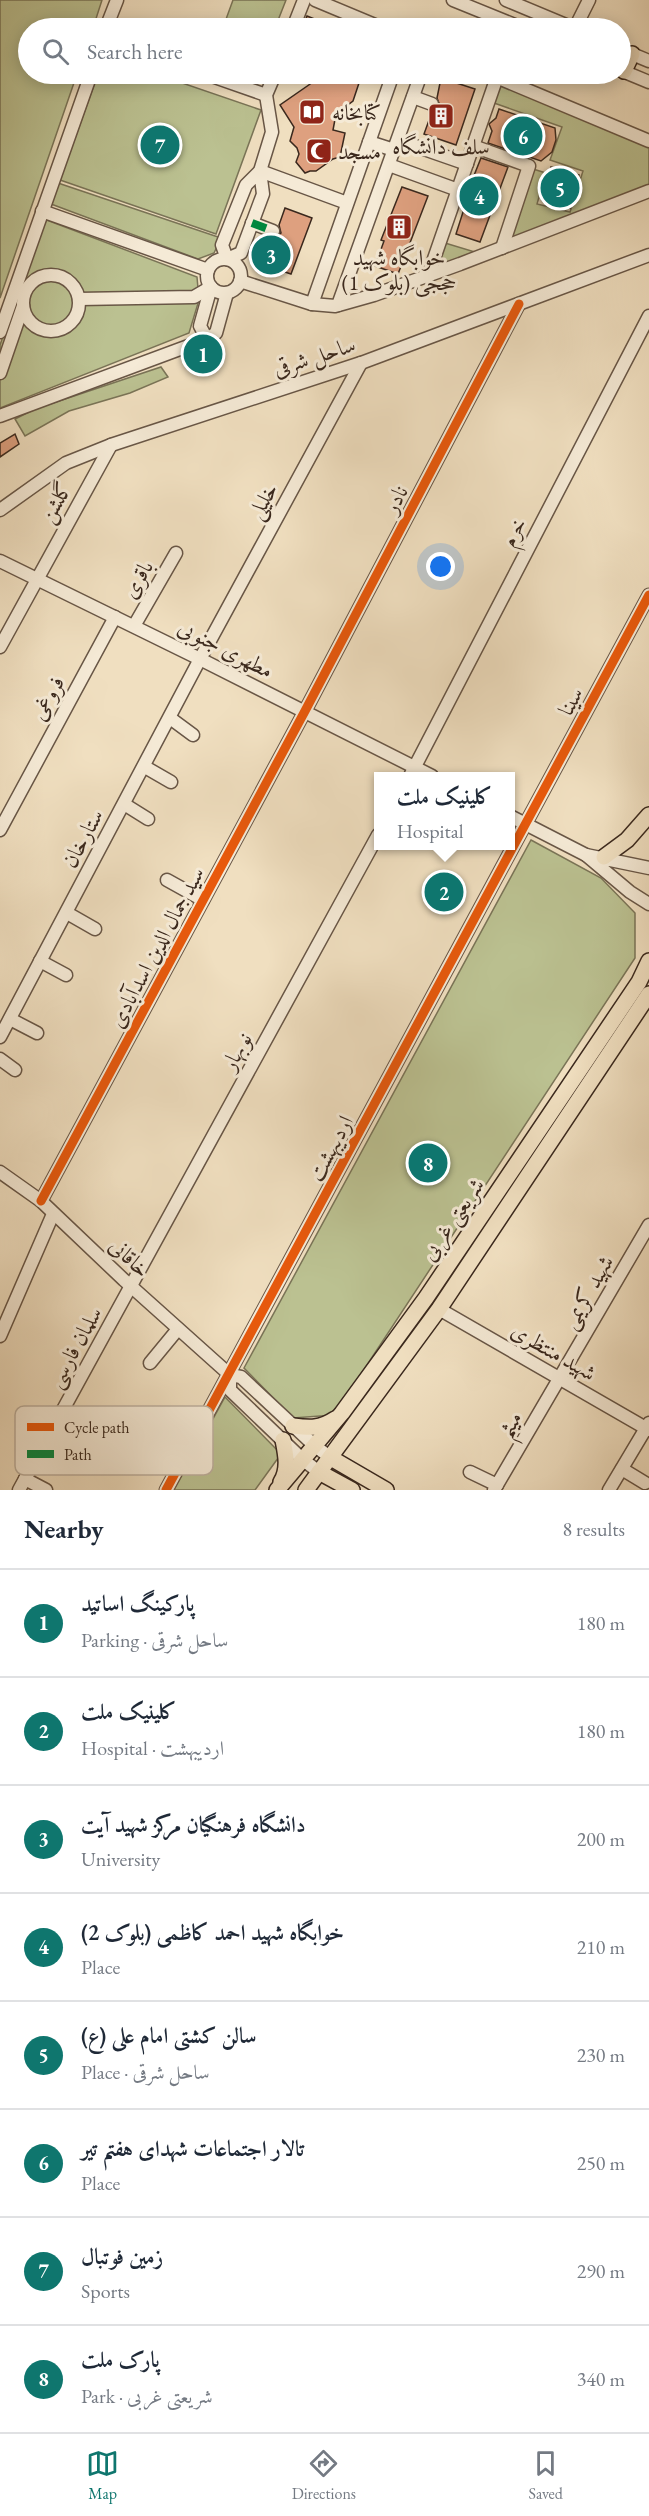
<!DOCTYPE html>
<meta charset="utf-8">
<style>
:root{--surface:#fff;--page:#f6f6f7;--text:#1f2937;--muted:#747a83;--line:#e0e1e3;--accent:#0f766e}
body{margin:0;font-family:"EB Garamond",Amiri,serif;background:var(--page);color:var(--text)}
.you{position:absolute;left:441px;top:567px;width:21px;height:21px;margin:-15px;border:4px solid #fff;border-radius:50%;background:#1a73e8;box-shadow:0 0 0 9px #1a73e833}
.badge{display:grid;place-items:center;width:39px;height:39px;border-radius:50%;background:var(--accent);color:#fff;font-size:20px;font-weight:700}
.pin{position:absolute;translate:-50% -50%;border:3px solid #fff;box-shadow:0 2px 6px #0006}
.popup{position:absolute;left:374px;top:772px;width:141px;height:78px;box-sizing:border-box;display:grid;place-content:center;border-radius:0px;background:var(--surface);filter:drop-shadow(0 2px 4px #0005);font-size:20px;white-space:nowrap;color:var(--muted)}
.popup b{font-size:22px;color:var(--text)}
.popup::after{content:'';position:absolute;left:50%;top:100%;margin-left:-12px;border:12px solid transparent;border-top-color:var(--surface)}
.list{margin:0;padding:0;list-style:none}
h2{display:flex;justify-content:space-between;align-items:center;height:78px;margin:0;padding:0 24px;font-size:26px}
h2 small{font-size:20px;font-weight:400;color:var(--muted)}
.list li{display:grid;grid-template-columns:39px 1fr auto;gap:18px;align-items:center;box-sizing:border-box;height:108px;padding:0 24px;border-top:2px solid var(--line)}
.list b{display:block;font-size:22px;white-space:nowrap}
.list p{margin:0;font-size:20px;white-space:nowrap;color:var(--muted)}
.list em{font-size:20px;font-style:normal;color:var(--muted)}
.icon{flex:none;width:33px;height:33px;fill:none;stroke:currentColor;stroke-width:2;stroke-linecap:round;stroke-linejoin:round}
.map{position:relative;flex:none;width:649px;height:1490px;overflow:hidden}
.search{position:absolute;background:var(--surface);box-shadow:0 3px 15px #0003;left:18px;right:18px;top:18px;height:66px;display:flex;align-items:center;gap:15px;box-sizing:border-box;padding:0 21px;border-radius:33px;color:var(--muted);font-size:22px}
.sheet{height:942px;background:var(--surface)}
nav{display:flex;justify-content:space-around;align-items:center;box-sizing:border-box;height:84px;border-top:2px solid var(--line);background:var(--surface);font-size:16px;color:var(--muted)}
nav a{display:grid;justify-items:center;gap:3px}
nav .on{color:var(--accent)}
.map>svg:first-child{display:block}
.green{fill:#bbc191;stroke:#7a7457;stroke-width:1.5}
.building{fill:#dea07f;stroke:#3a281d;stroke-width:1.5}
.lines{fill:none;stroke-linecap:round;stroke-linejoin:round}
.minor-casing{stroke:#685646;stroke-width:15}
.major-casing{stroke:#3a281d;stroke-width:18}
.minor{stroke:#f5ead6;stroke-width:12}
.major{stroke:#f0dfc0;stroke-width:15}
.quiet{stroke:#00873e;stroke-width:8;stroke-dasharray:15 8;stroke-linecap:butt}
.cycleway-casing{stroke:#f5ead6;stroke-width:13}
.cycleway{stroke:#e8590c;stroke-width:9}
.labels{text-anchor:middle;stroke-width:6;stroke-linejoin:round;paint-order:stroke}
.poi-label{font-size:22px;fill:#3a281d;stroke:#f5ead6;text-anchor:start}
.street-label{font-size:22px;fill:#3a281d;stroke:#f5ead6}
.key{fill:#f5ead6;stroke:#bdb09e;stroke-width:1.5}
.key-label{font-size:16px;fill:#3a281d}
</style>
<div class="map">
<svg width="649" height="1490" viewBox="0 0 649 1490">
<rect width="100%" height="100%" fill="#f0dfc0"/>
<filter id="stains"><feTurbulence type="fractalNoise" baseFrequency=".00333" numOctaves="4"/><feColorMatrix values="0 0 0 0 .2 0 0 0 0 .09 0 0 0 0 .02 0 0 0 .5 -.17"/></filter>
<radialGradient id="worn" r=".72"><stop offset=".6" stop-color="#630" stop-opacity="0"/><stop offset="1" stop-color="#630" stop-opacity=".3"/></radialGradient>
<g class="green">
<path d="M 0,0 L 102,0 L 93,28 L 28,28 L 28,74 L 77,74 L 0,298 Z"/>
<path d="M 233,0 L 286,0 L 275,28 L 242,28 L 225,22 Z"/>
<path d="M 98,74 L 156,74 L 261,110 L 216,234 L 60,180 Z"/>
<path d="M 500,84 L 649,145 L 649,185 L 511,238 L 533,169 L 546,173 L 537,204 L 570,212 L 583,171 L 550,160 L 562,127 L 494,103 Z"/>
<path d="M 58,183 L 221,238 L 214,253 L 198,259 L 51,204 Z"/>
<path d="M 44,219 L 197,277 L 199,300 L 189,333 L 0,408 L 0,345 Z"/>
<path d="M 445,243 L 475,252 L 437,266 Z"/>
<path d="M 161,367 L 168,377 L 130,393 L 69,411 L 25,436 L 15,419 L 35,409 Z"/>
<path d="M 531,840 L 601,878 L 635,913 L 635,958 L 334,1415 L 293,1418 L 244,1368 Z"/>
<path d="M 225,1397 L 281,1454 L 255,1490 L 174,1490 Z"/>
</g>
<g class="building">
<path d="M 307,16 L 337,28 L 302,28 Z"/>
<path d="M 292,74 L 362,74 L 353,101 L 336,114 L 333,130 L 345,133 L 340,157 L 333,159 L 316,171 L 310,171 L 305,173 L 296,162 L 299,154 L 297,148 L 290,141 L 294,127 L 280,105 L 313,82 Z"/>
<path d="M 441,78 L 475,89 L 456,145 L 424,134 L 432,112 L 440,106 L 437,98 Z"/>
<path d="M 499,109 L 555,128 L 556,140 L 552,152 L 541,161 L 488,143 L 492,131 L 489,124 L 496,118 Z"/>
<path d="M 481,158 L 508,167 L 480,242 L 456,234 L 464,209 L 461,208 Z"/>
<path d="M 551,167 L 579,175 L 570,208 L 542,200 Z"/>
<path d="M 402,187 L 428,196 L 398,274 L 375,266 L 384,241 L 381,240 Z"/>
<path d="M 285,208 L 312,218 L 291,274 L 264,265 L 274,239 L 281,233 L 279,225 Z"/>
<path d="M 15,434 L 19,444 L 0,457 L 0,443 Z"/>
</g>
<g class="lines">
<defs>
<g id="minor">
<path d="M 315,0 L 382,28"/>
<path d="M 453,0 L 522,28"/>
<path d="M 506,0 L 573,28"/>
<path d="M 106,28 L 117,0"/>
<path d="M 293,28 L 304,0"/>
<path d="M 575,28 L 589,0"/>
<path d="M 620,49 L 649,61"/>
<path d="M 620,70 L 649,82"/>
<path d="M 206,74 L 266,95"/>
<path d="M 489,74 L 649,141"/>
<path d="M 413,97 L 432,104"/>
<path d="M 398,140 L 467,164"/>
<path d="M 369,142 L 394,150"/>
<path d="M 473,146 L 529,166 L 502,248"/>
<path d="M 389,165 L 458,190"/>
<path d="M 260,171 L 246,185 L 222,245 L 227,259 L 241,253 L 263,194 L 260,171 L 272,132 L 266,95 L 275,74"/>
<path d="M 260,171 L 347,203"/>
<path d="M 42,211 L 208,270"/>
<path d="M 252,223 L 273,231"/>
<circle cx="224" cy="276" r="17"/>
<circle cx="51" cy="303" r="28"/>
<path d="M 428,276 L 497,77"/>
<path d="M 240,281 L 312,304 L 335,306 L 374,295 L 460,264 L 649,191"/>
<path d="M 79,299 L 194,297 L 211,287"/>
<path d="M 312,304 L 393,74"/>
<path d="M 338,305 L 421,74"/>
<path d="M 0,332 L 91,74"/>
<path d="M 207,339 L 200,326 L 211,287"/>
<path d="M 0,373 L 23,306"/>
<path d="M 0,416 L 207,339 L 216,333 L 227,293"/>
<path d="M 0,510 L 66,463 L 111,445 L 361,363 L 649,255"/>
<path d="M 0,561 L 200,659 L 432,776"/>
<path d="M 134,626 L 176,553"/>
<path d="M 0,647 L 111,445"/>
<path d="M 170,718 L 193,735"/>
<path d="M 145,767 L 171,782"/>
<path d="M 410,776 L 649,316"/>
<path d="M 124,804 L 148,819"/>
<path d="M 510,816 L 586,855"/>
<path d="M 0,830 L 115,617"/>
<path d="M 649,868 L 586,855 L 630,892 L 649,904"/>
<path d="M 167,880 L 203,900"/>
<path d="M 67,913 L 95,929"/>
<path d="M 40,961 L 66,975"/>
<path d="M 10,1019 L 37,1033"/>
<path d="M 0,1037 L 200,659 L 361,363"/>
<path d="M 0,1059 L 15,1070"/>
<path d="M 0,1172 L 41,1201 L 124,1280 L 230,1375 L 241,1377 L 315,1446 L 331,1458"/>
<path d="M 41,1201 L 305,711 L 519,304"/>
<path d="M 439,1309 L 649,1430"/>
<path d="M 0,1336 L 53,1214"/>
<path d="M 150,1363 L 178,1329"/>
<path d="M 230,1376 L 230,1390 L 302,1459 L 319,1472"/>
<path d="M 63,1410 L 92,1431"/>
<path d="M 622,1469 L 645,1483"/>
<path d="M 470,1472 L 497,1485"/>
<path d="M 25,1479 L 46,1490"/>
<path d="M 19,1490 L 378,835"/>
<path d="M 166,1490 L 649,595"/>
<path d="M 494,1490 L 649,1225"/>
<path d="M 609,1490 L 649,1423"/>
</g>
<g id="major">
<path d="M 624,71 L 632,54"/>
<path d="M 604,857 L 627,840 L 649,815"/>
<path d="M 293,1426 C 310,1428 320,1429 335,1419"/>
<path d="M 331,1458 L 386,1490"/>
<path d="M 319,1472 L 352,1490"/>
<path d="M 281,1482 C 289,1469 286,1455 283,1440"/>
<path d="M 277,1490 L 342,1413 L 426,1298 L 639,982 L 649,961"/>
<path d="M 306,1490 L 439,1309 L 649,994"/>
</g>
</defs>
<use href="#minor" class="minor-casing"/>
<use href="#major" class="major-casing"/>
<use href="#minor" class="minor"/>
<use href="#major" class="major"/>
<path class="quiet" d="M 252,223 L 273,231"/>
<defs>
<g id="cycleway">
<path d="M 41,1201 L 305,711 L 519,304"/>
<path d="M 166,1490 L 649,595"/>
</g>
</defs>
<use href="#cycleway" class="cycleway-casing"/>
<use href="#cycleway" class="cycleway"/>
</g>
<defs>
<symbol id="library-square" viewBox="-11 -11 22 22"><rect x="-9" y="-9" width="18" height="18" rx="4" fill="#8f2418" stroke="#f5ead6"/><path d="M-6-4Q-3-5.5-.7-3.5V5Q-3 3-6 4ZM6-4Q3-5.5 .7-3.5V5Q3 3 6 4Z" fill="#fff"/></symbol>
<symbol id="building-square" viewBox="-11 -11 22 22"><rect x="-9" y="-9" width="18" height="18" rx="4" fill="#8f2418" stroke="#f5ead6"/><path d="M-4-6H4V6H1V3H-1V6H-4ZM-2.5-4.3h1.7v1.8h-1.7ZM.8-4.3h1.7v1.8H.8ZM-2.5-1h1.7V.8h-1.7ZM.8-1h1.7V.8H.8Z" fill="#fff"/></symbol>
<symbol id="mosque-square" viewBox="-11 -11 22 22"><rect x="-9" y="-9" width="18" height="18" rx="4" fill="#8f2418" stroke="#f5ead6"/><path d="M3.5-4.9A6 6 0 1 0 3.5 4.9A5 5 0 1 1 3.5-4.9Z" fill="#fff"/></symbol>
</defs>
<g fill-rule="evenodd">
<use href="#library-square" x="297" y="97" width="30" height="30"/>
<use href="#building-square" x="426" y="101" width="30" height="30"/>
<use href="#mosque-square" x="304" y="136" width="30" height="30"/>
<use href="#building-square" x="384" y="212" width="30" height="30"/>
</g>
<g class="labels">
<g class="poi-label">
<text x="332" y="120">کتابخانه</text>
<text x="441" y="154" text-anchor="middle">سلف دانشگاه</text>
<text x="338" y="159">مسجد</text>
<text x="399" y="265" text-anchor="middle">خوابگاه شهید<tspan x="399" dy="25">حججی (بلوک 1)</tspan></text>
</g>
<g class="street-label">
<text transform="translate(314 356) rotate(-18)" y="8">ساحل شرقی</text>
<text transform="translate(395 499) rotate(-62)" y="8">نادر</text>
<text transform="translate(262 501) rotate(-61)" y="8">خلیلی</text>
<text transform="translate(55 502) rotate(-61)" y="8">گلشن</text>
<text transform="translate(513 532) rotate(-63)" y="8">خرم</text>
<text transform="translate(137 579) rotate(-60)" y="8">باقری</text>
<text transform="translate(226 648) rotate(27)" y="8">مطهری جنوبی</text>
<text transform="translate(47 698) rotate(-62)" y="8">فروغی</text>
<text transform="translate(570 701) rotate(-62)" y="8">سینا</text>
<text transform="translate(82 838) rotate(-62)" y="8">ستارخان</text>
<text transform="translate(156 947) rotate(-62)" y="8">سید جمال الدین اسدآبادی</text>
<text transform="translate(236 1051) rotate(-61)" y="8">نوبهار</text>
<text transform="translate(330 1148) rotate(-62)" y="8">اردیبهشت</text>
<text transform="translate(452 1219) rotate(-56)" y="8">شریعتی غربی</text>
<text transform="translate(130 1257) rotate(43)" y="8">خاقانی</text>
<text transform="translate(587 1292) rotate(-60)" y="8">شهید کریمی</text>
<text transform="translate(74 1347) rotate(-61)" y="8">سلمان فارسی</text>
<text transform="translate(554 1351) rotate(30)" y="8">شهید منتظری</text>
<text transform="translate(509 1424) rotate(-59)" y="8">میثم</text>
</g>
</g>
<rect x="15" y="1406" width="198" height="69" rx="9" class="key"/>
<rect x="27" y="1423" width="27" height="8" fill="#e8590c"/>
<rect x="27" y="1450" width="27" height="8" fill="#00873e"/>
<g class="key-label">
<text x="64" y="1433">Cycle path</text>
<text x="64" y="1460">Path</text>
</g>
<rect width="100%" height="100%" filter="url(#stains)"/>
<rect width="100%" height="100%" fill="url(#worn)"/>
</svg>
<div class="you"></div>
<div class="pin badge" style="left:203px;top:354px">1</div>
<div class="pin badge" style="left:444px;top:892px">2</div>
<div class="popup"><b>کلینیک ملت</b>Hospital</div>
<div class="pin badge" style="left:271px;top:255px">3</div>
<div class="pin badge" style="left:479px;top:196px">4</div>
<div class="pin badge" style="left:560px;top:188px">5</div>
<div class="pin badge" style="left:523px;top:136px">6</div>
<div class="pin badge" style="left:160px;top:145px">7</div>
<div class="pin badge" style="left:428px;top:1163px">8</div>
<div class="search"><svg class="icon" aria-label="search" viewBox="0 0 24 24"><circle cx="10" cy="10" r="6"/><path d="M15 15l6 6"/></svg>Search here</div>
</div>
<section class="sheet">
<h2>Nearby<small>8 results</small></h2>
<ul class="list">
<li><span class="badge">1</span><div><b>پارکینگ اساتید</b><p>Parking · ساحل شرقی</p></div><em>180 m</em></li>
<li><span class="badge">2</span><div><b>کلینیک ملت</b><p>Hospital · اردیبهشت</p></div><em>180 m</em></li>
<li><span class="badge">3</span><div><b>دانشگاه فرهنگیان مرکز شهید آیت</b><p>University</p></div><em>200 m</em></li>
<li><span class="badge">4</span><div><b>خوابگاه شهید احمد کاظمی (بلوک 2)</b><p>Place</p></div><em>210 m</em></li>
<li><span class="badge">5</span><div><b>سالن کشتی امام علی (ع)</b><p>Place · ساحل شرقی</p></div><em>230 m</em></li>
<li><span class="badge">6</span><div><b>تالار اجتماعات شهدای هفتم تیر</b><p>Place</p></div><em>250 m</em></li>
<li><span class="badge">7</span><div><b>زمین فوتبال</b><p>Sports</p></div><em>290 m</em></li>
<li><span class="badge">8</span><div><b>پارک ملت</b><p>Park · شریعتی غربی</p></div><em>340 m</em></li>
</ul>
</section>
<nav>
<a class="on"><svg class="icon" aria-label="map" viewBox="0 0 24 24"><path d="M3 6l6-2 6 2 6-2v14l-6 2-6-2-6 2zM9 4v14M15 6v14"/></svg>Map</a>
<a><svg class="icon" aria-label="directions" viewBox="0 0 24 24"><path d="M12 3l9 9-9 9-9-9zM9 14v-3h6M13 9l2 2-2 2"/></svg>Directions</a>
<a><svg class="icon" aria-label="saved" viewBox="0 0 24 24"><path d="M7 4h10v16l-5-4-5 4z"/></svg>Saved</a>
</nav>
